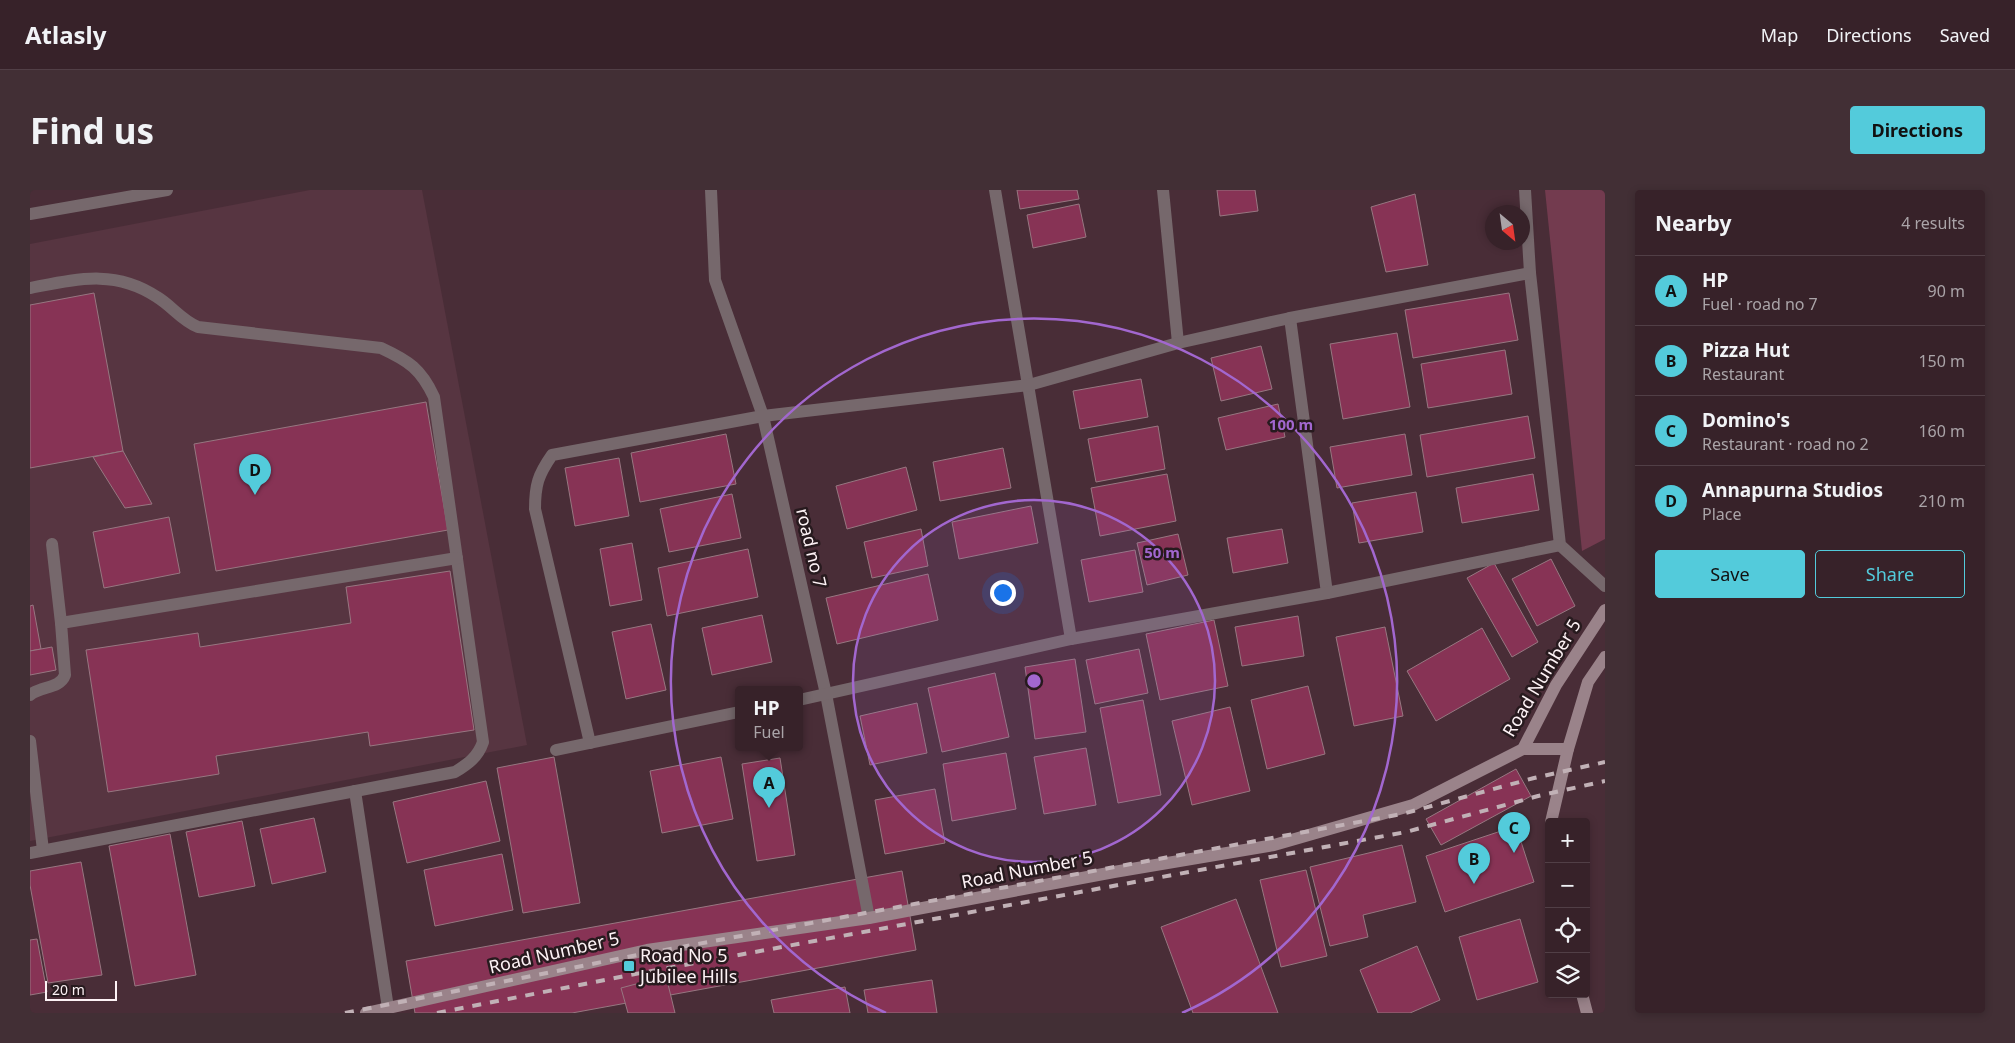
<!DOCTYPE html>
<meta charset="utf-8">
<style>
:root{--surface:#372229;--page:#422f35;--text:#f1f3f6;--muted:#aaa4a8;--line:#513f46;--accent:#53cbdb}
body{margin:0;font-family:"Noto Sans",sans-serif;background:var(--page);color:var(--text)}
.controls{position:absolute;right:15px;bottom:15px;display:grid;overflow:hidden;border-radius:5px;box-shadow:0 2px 8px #0003}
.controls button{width:45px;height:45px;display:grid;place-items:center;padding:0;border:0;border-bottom:1px solid var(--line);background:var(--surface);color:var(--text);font:25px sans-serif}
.compass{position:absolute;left:1455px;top:15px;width:45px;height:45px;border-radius:50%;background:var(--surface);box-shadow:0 2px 8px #0003;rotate:151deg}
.scale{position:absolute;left:15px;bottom:12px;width:72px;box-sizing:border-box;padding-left:5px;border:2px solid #fdf2f5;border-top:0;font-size:14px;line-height:18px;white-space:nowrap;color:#fdf2f5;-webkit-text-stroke:4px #271a1e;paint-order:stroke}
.you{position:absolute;left:972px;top:402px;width:18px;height:18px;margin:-12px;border:4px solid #fff;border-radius:50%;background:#1a73e8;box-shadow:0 0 0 8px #1a73e833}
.badge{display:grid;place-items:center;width:32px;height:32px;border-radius:50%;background:var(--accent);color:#111;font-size:16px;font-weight:700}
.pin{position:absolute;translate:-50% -41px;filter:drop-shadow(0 1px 2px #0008)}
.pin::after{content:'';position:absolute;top:26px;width:18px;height:15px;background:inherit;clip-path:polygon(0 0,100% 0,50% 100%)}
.popup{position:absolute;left:705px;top:496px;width:68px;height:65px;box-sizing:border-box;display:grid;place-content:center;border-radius:5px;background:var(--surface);filter:drop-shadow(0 1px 4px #0005);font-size:16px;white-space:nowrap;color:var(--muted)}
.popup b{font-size:19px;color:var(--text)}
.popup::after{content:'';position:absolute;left:50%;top:100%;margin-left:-10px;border:10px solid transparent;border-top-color:var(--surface)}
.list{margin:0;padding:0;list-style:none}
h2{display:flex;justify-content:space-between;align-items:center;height:65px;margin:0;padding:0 20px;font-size:21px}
h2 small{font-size:16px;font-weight:400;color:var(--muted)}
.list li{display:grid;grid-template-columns:32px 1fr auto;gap:15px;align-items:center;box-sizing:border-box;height:70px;padding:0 20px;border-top:1px solid var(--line)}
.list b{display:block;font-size:19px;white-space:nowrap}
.list p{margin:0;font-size:16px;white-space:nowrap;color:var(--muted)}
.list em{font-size:16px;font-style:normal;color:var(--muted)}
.actions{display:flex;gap:10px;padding:15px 20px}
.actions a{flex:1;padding:11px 0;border:1px solid var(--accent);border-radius:5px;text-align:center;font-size:18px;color:var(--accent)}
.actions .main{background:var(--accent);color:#111}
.icon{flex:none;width:28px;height:28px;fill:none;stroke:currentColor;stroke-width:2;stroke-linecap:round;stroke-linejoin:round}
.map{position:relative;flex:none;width:1575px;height:823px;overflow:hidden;border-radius:5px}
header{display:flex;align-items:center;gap:30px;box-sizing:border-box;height:70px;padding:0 25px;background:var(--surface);border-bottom:1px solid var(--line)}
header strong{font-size:24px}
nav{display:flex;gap:28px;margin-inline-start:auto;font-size:18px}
.intro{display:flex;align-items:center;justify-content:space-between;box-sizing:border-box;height:120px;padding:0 30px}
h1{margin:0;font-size:35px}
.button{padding:12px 22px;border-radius:5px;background:var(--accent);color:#111;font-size:18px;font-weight:700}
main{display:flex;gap:30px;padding:0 30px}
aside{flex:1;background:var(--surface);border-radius:5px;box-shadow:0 2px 8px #0003}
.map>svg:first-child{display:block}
.built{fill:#573541}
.green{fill:#733b4f}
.building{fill:#873355;stroke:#977781}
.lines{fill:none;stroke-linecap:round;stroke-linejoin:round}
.service{stroke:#76686c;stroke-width:12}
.minor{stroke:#76686c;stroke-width:12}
.secondary{stroke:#9a838a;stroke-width:12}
.rail{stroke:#c1b1b6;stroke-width:4;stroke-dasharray:9 9;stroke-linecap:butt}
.ring{fill:none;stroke:#a267cf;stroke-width:2.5}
.poi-dot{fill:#53cbdb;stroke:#271a1e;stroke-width:2}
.labels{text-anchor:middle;stroke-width:5;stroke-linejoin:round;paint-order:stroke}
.street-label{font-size:18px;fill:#fdf2f5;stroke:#271a1e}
.poi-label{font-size:18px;fill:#fdf2f5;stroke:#271a1e;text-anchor:start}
.centre{fill:#a267cf;stroke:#271a1e;stroke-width:2.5}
.ring-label{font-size:15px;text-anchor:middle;font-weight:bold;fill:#a267cf;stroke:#271a1e;stroke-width:5;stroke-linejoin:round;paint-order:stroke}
</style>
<header>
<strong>Atlasly</strong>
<nav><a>Map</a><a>Directions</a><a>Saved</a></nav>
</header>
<div class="intro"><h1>Find us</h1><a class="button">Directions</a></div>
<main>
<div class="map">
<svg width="1575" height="823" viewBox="0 0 1575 823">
<rect width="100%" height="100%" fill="#492d37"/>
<path class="built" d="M 280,0 L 392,0 L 497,555 L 0,651 L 0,54 Z"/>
<path class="green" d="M 1515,0 L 1575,0 L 1575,349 L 1552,361 Z"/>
<g class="building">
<path d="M 987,0 L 1047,0 L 1049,9 L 990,19 Z"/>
<path d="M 1187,0 L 1225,0 L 1228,21 L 1190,26 Z"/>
<path d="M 1385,4 L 1398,75 L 1356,82 L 1341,17 Z"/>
<path d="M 1049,14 L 1056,47 L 1003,58 L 997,25 Z"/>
<path d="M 64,103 L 93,261 L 0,278 L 0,115 Z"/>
<path d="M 1479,103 L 1488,150 L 1383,168 L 1375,120 Z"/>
<path d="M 1367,143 L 1380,217 L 1313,229 L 1300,154 Z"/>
<path d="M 1231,156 L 1242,199 L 1191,211 L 1181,168 Z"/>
<path d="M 1475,160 L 1482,204 L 1398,218 L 1391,174 Z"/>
<path d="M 1111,189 L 1118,227 L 1050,239 L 1043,201 Z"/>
<path d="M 396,212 L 418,340 L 186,381 L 164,254 Z"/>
<path d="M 1248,214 L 1255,247 L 1196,260 L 1188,228 Z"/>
<path d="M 1498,226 L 1505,268 L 1397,287 L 1390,245 Z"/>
<path d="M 1128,236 L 1135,279 L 1066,292 L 1058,249 Z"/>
<path d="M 696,244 L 706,294 L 610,312 L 601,263 Z"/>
<path d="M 1375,244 L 1382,285 L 1307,298 L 1300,257 Z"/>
<path d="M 973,258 L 981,298 L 910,311 L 903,272 Z"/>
<path d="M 93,261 L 122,314 L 95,318 L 63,267 Z"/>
<path d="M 589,268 L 599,326 L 545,336 L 535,278 Z"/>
<path d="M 876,277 L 887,320 L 817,339 L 806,296 Z"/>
<path d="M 1137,284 L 1146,331 L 1070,346 L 1061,298 Z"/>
<path d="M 1503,284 L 1509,320 L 1432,333 L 1426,298 Z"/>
<path d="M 1386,302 L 1393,342 L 1329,353 L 1322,313 Z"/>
<path d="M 702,304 L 711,348 L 639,362 L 630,319 Z"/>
<path d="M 1001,316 L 1008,353 L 929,369 L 922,332 Z"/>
<path d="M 139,327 L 150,383 L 74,398 L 63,342 Z"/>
<path d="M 891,339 L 898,376 L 842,388 L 834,352 Z"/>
<path d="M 1252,339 L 1258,373 L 1203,383 L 1197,348 Z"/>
<path d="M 1148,344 L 1158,385 L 1117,395 L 1107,353 Z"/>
<path d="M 602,353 L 612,410 L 580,416 L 570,359 Z"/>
<path d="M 718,359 L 728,407 L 637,426 L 628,378 Z"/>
<path d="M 1105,360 L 1113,402 L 1059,412 L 1051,370 Z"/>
<path d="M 1521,369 L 1545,416 L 1507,436 L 1482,389 Z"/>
<path d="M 1464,373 L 1508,452 L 1482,467 L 1437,388 Z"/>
<path d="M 420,381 L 444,540 L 340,556 L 338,542 L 186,566 L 189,584 L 78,602 L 56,460 L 168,443 L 170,457 L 321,433 L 316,397 Z"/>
<path d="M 898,384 L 908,430 L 807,454 L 796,408 Z"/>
<path d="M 3,415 L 11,459 L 0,461 L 0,416 Z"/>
<path d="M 732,425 L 742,472 L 682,485 L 672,438 Z"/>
<path d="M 1268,426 L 1274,466 L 1212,476 L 1205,437 Z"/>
<path d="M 1184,430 L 1198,496 L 1130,510 L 1116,444 Z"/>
<path d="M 621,434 L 636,500 L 596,509 L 582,442 Z"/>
<path d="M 1355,437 L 1373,526 L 1324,536 L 1306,447 Z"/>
<path d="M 1452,438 L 1480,489 L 1406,531 L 1377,481 Z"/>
<path d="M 22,457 L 26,480 L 0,485 L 0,461 Z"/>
<path d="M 1109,459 L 1118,503 L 1065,514 L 1056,470 Z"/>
<path d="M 1045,469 L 1056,542 L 1005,549 L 995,477 Z"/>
<path d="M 965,483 L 979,547 L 912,562 L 898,498 Z"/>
<path d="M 1278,496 L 1295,564 L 1237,579 L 1221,510 Z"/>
<path d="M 1113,510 L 1131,605 L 1088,613 L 1070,518 Z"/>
<path d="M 887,513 L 897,563 L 840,575 L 830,526 Z"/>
<path d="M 1200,517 L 1220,601 L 1162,615 L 1142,531 Z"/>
<path d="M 1056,558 L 1066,615 L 1014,624 L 1004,567 Z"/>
<path d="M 976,563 L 986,619 L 922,631 L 913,574 Z"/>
<path d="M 524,567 L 550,713 L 493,723 L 467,578 Z"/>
<path d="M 691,567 L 703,629 L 632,643 L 620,581 Z"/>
<path d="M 750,568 L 765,665 L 727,671 L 712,574 Z"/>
<path d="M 1486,579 L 1501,606 L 1411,655 L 1396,629 Z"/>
<path d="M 456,591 L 470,651 L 377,673 L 363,612 Z"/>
<path d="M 905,599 L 915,653 L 855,664 L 845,610 Z"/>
<path d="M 284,628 L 296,682 L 242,694 L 230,639 Z"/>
<path d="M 212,631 L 225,696 L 169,707 L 156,642 Z"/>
<path d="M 1486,636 L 1504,692 L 1415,722 L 1396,666 Z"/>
<path d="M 140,644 L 166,785 L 105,796 L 79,656 Z"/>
<path d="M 1372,655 L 1386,712 L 1333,725 L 1338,747 L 1300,756 L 1280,677 Z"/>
<path d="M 472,664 L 483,720 L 405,736 L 394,680 Z"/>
<path d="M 51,672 L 72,785 L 18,793 L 0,695 L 0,681 Z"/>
<path d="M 1276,680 L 1297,766 L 1251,777 L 1230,690 Z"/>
<path d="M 872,681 L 886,760 L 542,823 L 385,823 L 376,771 Z"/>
<path d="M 1206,709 L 1248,823 L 1163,823 L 1131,737 Z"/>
<path d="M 1490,729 L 1508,792 L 1447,810 L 1429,747 Z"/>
<path d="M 7,749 L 17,802 L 0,805 L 0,750 Z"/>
<path d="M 1387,756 L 1410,810 L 1380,823 L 1348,823 L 1330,780 Z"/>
<path d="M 636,786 L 645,823 L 598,823 L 591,798 Z"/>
<path d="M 902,790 L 907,823 L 838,823 L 834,800 Z"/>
<path d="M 815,797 L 820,823 L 744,823 L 741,810 Z"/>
</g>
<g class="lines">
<g class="service">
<path d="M 0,98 C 47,89 85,79 127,107 C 142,116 151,130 168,137 L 351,158 C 379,171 391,179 404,207 L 453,552 C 448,567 438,574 425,582 L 0,663"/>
<path d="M 22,354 L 31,433"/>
<path d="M 0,505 C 10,496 30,499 35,485 L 31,433 L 427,368"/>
<path d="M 0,551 L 13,660"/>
<path d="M 325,601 L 358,818"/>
</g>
<g class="minor">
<path d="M 681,0 L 685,90 L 733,226 L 796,504 L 839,728"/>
<path d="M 965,0 L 1041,449"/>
<path d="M 1133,0 L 1148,153"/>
<path d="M 1495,0 L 1500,83 L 1530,355 L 1575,396"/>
<path d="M 0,24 L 137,0"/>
<path d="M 1260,128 L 1297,403"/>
<path d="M 769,510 L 1041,449 L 1297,403 L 1530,355"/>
<path d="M 560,553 L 505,319 C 505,295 508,285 522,265 L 733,226 L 999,195 L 1148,153 L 1260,128 L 1500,83"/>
<path d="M 526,560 L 709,522"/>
</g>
<g class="secondary">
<path d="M 1493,559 L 1538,559"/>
<path d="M 1521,632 L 1538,559 L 1558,492 L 1575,467"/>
<path d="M 1552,804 L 1557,823"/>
<path d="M 336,823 L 617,760 L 839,728 L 1084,682 L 1244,655 L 1383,615 L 1493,559 L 1526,495 L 1575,420"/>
</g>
<g class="rail">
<path d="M 315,823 L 597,767 L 1372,624 L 1504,588 L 1575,572"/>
<path d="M 407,823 L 600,785 L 1376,642 L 1508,606 L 1575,591"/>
</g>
</g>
<circle cx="1004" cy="491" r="181" fill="#a267cf" fill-opacity=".12"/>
<g class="ring">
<circle cx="1004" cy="491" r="181"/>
<path d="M856 823A363 363 0 1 1 1152 823"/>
</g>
<rect class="poi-dot" x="593" y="770" width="12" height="12" rx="2.5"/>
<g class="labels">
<g class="street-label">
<text transform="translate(781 358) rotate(77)" y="6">road no 7</text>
<text transform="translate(1512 488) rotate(-59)" y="6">Road Number 5</text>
<text transform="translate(997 680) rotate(-11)" y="6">Road Number 5</text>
<text transform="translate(524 763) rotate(-13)" y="6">Road Number 5</text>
</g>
<g class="poi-label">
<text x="610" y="772">Road No 5<tspan x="610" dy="21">Jubilee Hills</tspan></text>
</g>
</g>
<circle cx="1004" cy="491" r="8" class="centre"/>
<g class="ring-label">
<text x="1261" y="240">100 m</text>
<text x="1132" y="368">50 m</text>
</g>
</svg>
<div class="controls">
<button>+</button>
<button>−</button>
<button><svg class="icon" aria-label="locate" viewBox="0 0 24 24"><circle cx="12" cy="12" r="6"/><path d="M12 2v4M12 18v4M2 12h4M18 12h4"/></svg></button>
<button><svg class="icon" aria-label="layers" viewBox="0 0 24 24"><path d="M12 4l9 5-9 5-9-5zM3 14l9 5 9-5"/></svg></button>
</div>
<svg class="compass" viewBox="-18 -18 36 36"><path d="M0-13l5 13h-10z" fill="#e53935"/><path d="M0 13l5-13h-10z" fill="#aaa4a8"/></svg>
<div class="scale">20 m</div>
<div class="you"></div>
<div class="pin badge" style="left:739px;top:618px">A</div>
<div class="popup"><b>HP</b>Fuel</div>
<div class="pin badge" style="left:1444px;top:694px">B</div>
<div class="pin badge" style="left:1484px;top:663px">C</div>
<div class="pin badge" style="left:225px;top:305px">D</div>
</div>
<aside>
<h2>Nearby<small>4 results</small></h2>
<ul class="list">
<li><span class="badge">A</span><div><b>HP</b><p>Fuel · road no 7</p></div><em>90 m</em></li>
<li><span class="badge">B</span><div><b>Pizza Hut</b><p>Restaurant</p></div><em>150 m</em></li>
<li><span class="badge">C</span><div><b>Domino's</b><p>Restaurant · road no 2</p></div><em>160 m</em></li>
<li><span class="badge">D</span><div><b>Annapurna Studios</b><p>Place</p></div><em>210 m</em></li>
</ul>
<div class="actions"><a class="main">Save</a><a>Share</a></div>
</aside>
</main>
